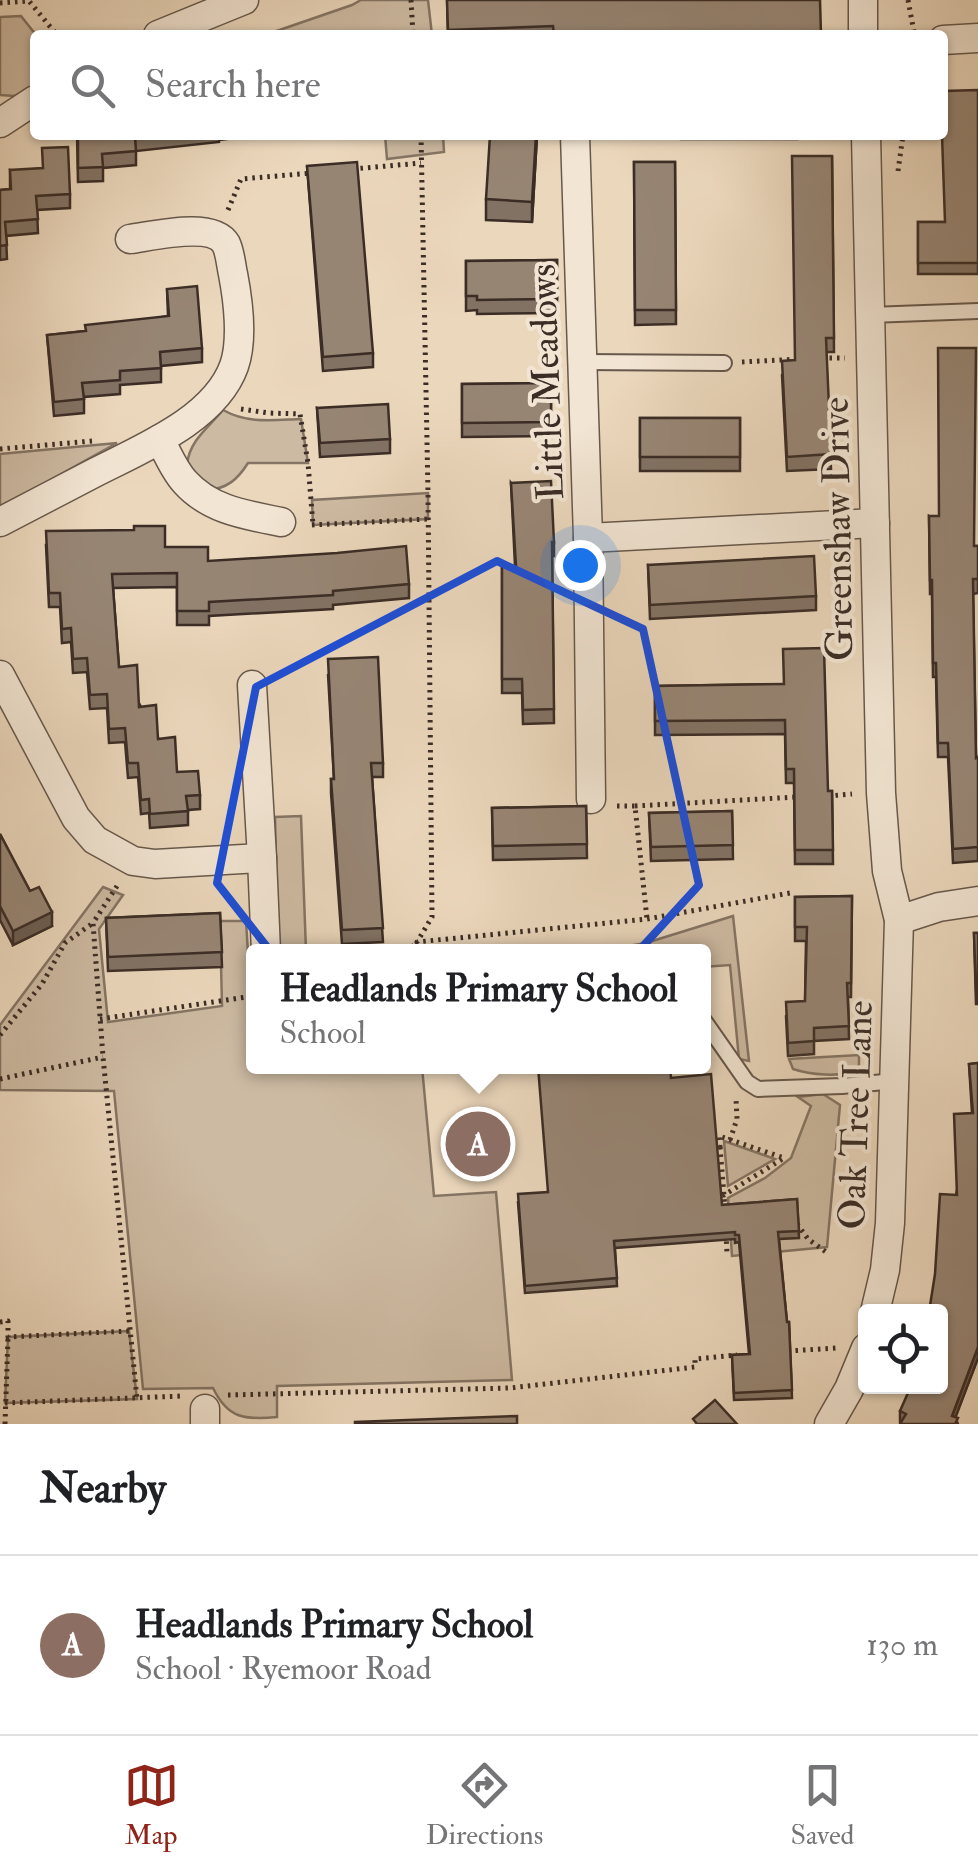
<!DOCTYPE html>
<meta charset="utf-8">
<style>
:root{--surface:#fff;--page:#f6f6f6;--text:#202124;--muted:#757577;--line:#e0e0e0;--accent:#8f2418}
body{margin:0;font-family:"IM FELL Double Pica",serif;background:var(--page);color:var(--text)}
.controls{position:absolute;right:30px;bottom:30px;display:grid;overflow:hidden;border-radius:10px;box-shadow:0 2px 8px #0004}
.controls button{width:90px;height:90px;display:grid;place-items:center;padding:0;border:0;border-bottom:2px solid var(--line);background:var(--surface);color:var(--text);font:50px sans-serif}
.you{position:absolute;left:580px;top:565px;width:35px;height:35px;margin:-25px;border:8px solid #fff;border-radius:50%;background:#1a73e8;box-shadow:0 0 0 15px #1a73e833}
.badge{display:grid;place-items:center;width:65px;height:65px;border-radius:50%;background:var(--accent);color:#fff;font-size:32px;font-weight:700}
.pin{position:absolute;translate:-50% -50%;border:5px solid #fff;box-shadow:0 2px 10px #0006}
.popup{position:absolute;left:246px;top:944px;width:465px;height:130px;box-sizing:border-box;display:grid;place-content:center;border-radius:10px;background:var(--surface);filter:drop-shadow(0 2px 8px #0005);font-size:32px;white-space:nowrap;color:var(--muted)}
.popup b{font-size:38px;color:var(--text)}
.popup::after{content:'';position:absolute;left:50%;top:100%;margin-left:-20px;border:20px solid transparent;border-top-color:var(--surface)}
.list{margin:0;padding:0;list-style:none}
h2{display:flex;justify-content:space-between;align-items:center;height:130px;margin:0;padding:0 40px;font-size:42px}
h2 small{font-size:32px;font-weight:400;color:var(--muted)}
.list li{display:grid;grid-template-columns:65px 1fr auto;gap:30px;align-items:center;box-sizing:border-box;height:180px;padding:0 40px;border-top:2px solid var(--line)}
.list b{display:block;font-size:38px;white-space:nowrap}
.list p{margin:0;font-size:32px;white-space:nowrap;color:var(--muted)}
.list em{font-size:32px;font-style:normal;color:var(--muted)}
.icon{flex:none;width:55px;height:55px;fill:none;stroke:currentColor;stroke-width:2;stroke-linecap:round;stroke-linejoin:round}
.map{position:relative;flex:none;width:978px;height:1424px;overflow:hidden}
.search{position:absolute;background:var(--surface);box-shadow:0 2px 8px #0004;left:30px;right:30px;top:30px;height:110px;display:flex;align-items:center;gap:25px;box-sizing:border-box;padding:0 35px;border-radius:10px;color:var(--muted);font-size:38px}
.sheet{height:310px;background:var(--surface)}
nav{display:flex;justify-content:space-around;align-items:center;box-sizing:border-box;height:140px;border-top:2px solid var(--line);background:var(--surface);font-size:28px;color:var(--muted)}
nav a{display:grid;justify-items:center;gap:5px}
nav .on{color:var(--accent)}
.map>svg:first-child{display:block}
.green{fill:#cdbaa2;stroke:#847464;stroke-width:2.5}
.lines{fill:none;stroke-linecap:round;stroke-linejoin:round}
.lane-casing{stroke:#67584c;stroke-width:18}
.street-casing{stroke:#67584c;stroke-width:31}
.path{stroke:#3b2d26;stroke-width:5;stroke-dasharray:2.5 5;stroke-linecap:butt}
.lane{stroke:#f2e5d3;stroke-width:14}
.street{stroke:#f2e5d3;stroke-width:28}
.wall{fill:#827264;stroke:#3b2d26;stroke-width:2.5}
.shaded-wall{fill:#6a5d51;stroke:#3b2d26;stroke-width:2.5}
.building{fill:#978574;stroke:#3b2d26;stroke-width:2.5}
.marked{fill:none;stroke:#1d4ed8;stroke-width:8;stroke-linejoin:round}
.labels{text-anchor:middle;stroke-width:8;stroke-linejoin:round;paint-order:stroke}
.street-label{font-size:38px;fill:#3b2d26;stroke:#f2e5d3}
</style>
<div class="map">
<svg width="978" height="1424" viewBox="0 0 978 1424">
<rect width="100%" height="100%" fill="#ebd7bc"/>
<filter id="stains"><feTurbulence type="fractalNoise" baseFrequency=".002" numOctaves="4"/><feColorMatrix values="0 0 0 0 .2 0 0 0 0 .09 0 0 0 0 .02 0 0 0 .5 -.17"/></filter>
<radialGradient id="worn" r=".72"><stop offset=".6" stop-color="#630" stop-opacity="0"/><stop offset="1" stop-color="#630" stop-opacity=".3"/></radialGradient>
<g class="green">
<path d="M 361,0 L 428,0 L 432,35 L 265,35 L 352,5 Z"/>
<path d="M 21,16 L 36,35 L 35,89 L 14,96 L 0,95 L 0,17 Z"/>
<path d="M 385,135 L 443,135 L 444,152 L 387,159 Z"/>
<path d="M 223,410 C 248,424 273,420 301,419 L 308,463 L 248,463 C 238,479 227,489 207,490 L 187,464 C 190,440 208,428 223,410 Z"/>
<path d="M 117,443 L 0,508 L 0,454 Z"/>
<path d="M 428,493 L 428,519 L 313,525 L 312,500 Z"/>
<path d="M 301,816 L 306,951 L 278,951 L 275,817 Z"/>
<path d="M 103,887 L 123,895 L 99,929 L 108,1022 L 222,1006 L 220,921 L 246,921 L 251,1001 L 253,1001 L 253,1066 L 422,1067 L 434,1196 L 496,1192 L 512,1380 L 277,1386 L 277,1417 C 245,1420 228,1419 213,1388 L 143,1389 L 114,1091 L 0,1090 L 0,1025 Z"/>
<path d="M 733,916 L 749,1061 L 739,1059 L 730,965 L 703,967 L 703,952 L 592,952 L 646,943 Z"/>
<path d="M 859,1055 L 859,1065 L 856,1071 C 838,1077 811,1075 793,1069 L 789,1059 Z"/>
<path d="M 823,1094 L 840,1105 L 827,1247 L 732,1256 L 728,1198 L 765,1178 L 791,1158 L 811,1106 L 798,1097 Z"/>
<path d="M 724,1141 L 775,1159 L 728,1186 Z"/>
<path d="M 129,1331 L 137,1399 L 5,1403 L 8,1337 Z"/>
</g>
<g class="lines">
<defs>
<g id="lane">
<path d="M 870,315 L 978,311"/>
<path d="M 583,362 L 724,363"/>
<path d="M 703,1019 L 747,1082 L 758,1089 L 842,1086 L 895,1081"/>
</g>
<g id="street">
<path d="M 863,0 L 863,35"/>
<path d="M 158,35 L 244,0"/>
<path d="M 943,40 L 978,38"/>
<path d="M 0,123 L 35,100"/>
<path d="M 575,135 L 588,538 L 591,799"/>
<path d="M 866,135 L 881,793 L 887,871 L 899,920 L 890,1223 L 885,1270 L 875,1312"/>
<path d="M 160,439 C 167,453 174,470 185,482 C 210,510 246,515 281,522"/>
<path d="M 0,522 C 32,505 64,489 96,472 C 143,448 215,419 234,366 C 243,341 238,300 233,274 C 231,265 230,252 226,244 C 213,221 153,236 130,239"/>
<path d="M 588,538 L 875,523"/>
<path d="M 0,675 L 76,818 L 95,840 L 133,861 L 155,864 L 262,858 L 252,685"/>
<path d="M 262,858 L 266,952"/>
<path d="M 899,920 L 939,907 L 978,901"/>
<path d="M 205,1409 L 205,1424"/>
<path d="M 829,1424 L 849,1389 L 866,1348"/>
</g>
</defs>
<use href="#lane" class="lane-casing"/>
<use href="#street" class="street-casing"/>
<g class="path">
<path d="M 411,0 L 413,35"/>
<path d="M 908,0 L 914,32"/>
<path d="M 0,3 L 29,1 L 57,35"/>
<path d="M 421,135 L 428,493 L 432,917 L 417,942 L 647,919 L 790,893"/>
<path d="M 353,169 L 421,163"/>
<path d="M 898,171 L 903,135"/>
<path d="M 228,210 L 241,179 L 312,173"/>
<path d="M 822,358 L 845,358"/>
<path d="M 742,362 L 801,359"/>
<path d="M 241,409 L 269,413 L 300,414 L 308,463 L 313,525"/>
<path d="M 0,449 L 92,441"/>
<path d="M 312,525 L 428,519"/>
<path d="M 828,796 L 852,794"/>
<path d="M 617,806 L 635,806 L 647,919"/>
<path d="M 635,806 L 797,797"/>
<path d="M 117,886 L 93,923 L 103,1057 L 137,1399"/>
<path d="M 407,952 L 417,942"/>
<path d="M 100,1019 L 253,996"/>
<path d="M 0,1035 L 42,984 L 65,943 L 93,923"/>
<path d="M 0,1079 L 103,1057"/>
<path d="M 730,1140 L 737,1119 L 736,1099"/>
<path d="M 712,1147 L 720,1147 L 719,1136 L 784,1158 L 724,1195 L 716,1195"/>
<path d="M 720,1147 L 725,1208"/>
<path d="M 797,1224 L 808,1239 L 826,1252"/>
<path d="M 726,1234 L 727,1253"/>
<path d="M 0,1322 L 8,1321 L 8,1337 L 129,1331"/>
<path d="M 788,1351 L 837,1348"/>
<path d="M 228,1395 L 510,1388 L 695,1367 L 695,1359 L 737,1355"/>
<path d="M 5,1403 L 182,1396"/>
<path d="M 5,1424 L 8,1337"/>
</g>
<use href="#lane" class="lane"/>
<use href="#street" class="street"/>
</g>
<g class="wall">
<path d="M 447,0 L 821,35 L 448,35 Z"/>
<path d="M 978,90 L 978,274 L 918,274 L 918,222 L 945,222 Z"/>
<path d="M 77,135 L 258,135 L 219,140 L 219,142 L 136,151 L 136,165 L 103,168 L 103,181 L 78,182 Z"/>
<path d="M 537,135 L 532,222 L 486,220 L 486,199 Z"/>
<rect x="681" y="135" width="116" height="4"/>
<path d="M 832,156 L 834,352 L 826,352 L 831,469 L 787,471 L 782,375 L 795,360 Z"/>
<path d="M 634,162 L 675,162 L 676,324 L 635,325 Z"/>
<path d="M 307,166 L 373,353 L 373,367 L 323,371 Z"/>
<path d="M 10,170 L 70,194 L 70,208 L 37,210 L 38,233 L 6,236 L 7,259 L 0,260 L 0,190 L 10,189 Z"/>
<path d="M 557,260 L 557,313 L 477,314 L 477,310 L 466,311 L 466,261 Z"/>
<path d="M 167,289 L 202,348 L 202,362 L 161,366 L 161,382 L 120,385 L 120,394 L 84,397 L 84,413 L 54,416 L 47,335 L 85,331 L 168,316 Z"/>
<path d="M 551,383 L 551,436 L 462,437 L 462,384 Z"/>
<path d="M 317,408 L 390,439 L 390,453 L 320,457 Z"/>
<rect x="640" y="418" width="100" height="53"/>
<path d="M 511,483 L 554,542 L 554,556 L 552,556 L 554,723 L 523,724 L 522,693 L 502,693 L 502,566 L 515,566 Z"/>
<path d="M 929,516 L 975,546 L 978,546 L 978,593 L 973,594 L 976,758 L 978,757 L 978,861 L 953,863 L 948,757 L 938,757 L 936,677 L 933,677 L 932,594 L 930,594 Z"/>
<path d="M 46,545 L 165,547 L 208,561 L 409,584 L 409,598 L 333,605 L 333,609 L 209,616 L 209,625 L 177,625 L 177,587 L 113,588 L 119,667 L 177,772 L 200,795 L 200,809 L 188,810 L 188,825 L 150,828 L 149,813 L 141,814 L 138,777 L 128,778 L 125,742 L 109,743 L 107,708 L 90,709 L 87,672 L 73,673 L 71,642 L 62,643 L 60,607 L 49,607 Z"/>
<path d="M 648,565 L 816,596 L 816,610 L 650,619 Z"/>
<path d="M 328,674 L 383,763 L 383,777 L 372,777 L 383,942 L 342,944 L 331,793 L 331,779 L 334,779 Z"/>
<path d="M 784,684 L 828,791 L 832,791 L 833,864 L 795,864 L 794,783 L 786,783 L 785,734 L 655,735 L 655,686 Z"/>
<path d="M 586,806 L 587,858 L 493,860 L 492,808 Z"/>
<path d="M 732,811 L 733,859 L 651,861 L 649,813 Z"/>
<path d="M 0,834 L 30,891 L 52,926 L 13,945 L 0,920 Z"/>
<path d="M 852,896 L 851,997 L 848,997 L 849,1039 L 814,1041 L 814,1054 L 788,1056 L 786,1016 L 805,1001 L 806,941 L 795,941 L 795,897 Z"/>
<path d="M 220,913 L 222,967 L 108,971 L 106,918 Z"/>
<path d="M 974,933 L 978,933 L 978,1004 L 976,1004 Z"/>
<path d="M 978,1063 L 978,1358 L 955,1417 L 958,1424 L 901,1423 L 900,1422 L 900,1411 L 940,1386 L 956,1195 L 972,1113 L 969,1064 Z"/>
<path d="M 671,1078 L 722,1205 L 797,1199 L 799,1238 L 779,1239 L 787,1322 L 789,1322 L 792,1398 L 734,1400 L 732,1355 L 749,1354 L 739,1242 L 735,1243 L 735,1239 L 615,1248 L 617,1286 L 525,1293 L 518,1202 L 547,1192 Z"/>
</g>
<g class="shaded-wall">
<path d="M 536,135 L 537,135 L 532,222 L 532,202 Z"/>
<path d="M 52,912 L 52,926 L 13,945 L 13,931 Z"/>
<path d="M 978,1347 L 978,1358 L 953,1424 L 952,1416 Z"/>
</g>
<g class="building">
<path d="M 447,0 L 820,0 L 821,35 L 554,35 L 553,26 L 448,30 Z"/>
<path d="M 978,90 L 978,263 L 918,263 L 918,222 L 945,222 L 942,135 L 943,91 Z"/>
<path d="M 78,135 L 151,135 L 135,137 L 136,151 L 102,154 L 103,167 L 78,168 Z"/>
<path d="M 490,135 L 536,135 L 532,202 L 486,199 Z"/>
<path d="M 68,147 L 70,194 L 36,196 L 38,219 L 5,222 L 7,245 L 0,246 L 0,190 L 11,189 L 10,170 L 43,168 L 42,148 Z"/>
<path d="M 792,156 L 832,156 L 834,338 L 826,338 L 831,454 L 787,457 L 782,361 L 795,360 Z"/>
<path d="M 357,162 L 373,353 L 323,357 L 307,166 Z"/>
<path d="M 634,162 L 675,162 L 676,310 L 635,310 Z"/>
<path d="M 557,260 L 557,299 L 477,300 L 477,296 L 466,296 L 466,261 Z"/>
<path d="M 197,286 L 202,348 L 160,352 L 161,368 L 120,371 L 120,380 L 82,383 L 84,399 L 54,402 L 47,335 L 86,331 L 85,325 L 169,316 L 167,289 Z"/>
<path d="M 938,348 L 976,348 L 974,546 L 978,546 L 978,579 L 973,579 L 976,758 L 978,757 L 978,847 L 953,849 L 948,743 L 938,743 L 936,663 L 933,663 L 932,580 L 930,580 L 929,516 L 939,516 Z"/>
<path d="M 551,383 L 551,422 L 462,423 L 462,384 Z"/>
<path d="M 388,404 L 390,439 L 320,443 L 317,408 Z"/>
<rect x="640" y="418" width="100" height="39"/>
<path d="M 551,481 L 554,542 L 552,542 L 554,709 L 523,710 L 522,679 L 502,679 L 502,566 L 516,566 L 511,483 Z"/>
<path d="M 134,526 L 165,526 L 165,547 L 208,547 L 208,561 L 337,553 L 406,546 L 409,584 L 333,591 L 333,595 L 209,602 L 209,611 L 177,611 L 177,573 L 112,574 L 119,667 L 137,665 L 139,707 L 156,705 L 158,739 L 175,737 L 177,772 L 198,771 L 200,795 L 186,796 L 188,811 L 150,814 L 149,799 L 141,800 L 138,763 L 128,763 L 125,728 L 109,729 L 107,694 L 90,695 L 87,658 L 73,659 L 71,628 L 62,629 L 60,593 L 49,593 L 46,531 L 134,530 Z"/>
<path d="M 814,556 L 816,596 L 650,605 L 648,565 Z"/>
<path d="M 824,648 L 828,791 L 832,791 L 833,850 L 795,850 L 794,769 L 786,769 L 785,720 L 655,721 L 655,686 L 784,684 L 783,649 Z"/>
<path d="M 378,657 L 383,763 L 371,763 L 383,928 L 342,930 L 331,779 L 334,779 L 328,659 Z"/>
<path d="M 586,806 L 587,844 L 493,846 L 492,808 Z"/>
<path d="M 732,811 L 733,845 L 651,847 L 649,813 Z"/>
<path d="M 0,834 L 30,891 L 39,887 L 52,912 L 13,931 L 0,906 Z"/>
<path d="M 852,896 L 851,983 L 847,983 L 849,1026 L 814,1028 L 814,1041 L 788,1043 L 786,1002 L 805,1001 L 807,927 L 795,927 L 795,897 Z"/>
<path d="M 220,913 L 222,952 L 108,957 L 106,918 Z"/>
<path d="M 974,933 L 978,933 L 978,990 L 976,990 Z"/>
<path d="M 978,1063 L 978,1347 L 952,1416 L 958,1418 L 955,1424 L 900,1424 L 906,1414 L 900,1411 L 911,1386 L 940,1386 L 940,1312 L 929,1312 L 935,1274 L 940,1194 L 957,1195 L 954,1114 L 973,1113 L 969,1064 Z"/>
<path d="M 538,1066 L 670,1066 L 671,1078 L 711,1074 L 722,1205 L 797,1199 L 799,1231 L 778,1232 L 787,1322 L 789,1322 L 792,1390 L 734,1393 L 732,1355 L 750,1354 L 739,1235 L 735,1235 L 735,1232 L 614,1241 L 617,1278 L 525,1286 L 518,1194 L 548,1192 Z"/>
<path d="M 715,1400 L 737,1424 L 697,1424 L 693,1419 Z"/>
<path d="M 517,1416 L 517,1424 L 355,1424 L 355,1422 Z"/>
</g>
<path class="marked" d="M 497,561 L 643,629 L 699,885 L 556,1041 L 340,1040 L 217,883 L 256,687 Z"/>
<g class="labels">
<g class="street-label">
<text transform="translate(546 382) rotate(-92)" y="13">Little Meadows</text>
<text transform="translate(837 529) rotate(-91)" y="13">Greenshaw Drive</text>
<text transform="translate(855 1115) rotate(-88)" y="13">Oak Tree Lane</text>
</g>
</g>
<rect width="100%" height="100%" filter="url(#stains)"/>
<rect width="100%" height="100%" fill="url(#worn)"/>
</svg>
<div class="controls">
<button><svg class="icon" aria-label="locate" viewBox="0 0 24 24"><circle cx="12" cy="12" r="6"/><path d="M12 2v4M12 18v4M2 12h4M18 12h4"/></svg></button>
</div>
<div class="you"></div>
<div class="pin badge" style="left:478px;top:1144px;background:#8d6e63">A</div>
<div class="popup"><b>Headlands Primary School</b>School</div>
<div class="search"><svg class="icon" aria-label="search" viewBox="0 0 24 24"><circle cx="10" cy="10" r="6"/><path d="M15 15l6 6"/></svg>Search here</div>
</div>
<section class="sheet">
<h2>Nearby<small></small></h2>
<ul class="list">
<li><span class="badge" style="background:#8d6e63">A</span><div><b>Headlands Primary School</b><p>School · Ryemoor Road</p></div><em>130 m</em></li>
</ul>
</section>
<nav>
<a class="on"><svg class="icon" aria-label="map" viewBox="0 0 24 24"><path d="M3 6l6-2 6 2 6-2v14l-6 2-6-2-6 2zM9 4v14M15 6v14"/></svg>Map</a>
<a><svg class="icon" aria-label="directions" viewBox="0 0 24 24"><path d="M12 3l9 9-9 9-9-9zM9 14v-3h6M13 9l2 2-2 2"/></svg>Directions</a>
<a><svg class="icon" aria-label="saved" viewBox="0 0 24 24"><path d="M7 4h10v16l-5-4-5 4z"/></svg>Saved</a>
</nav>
